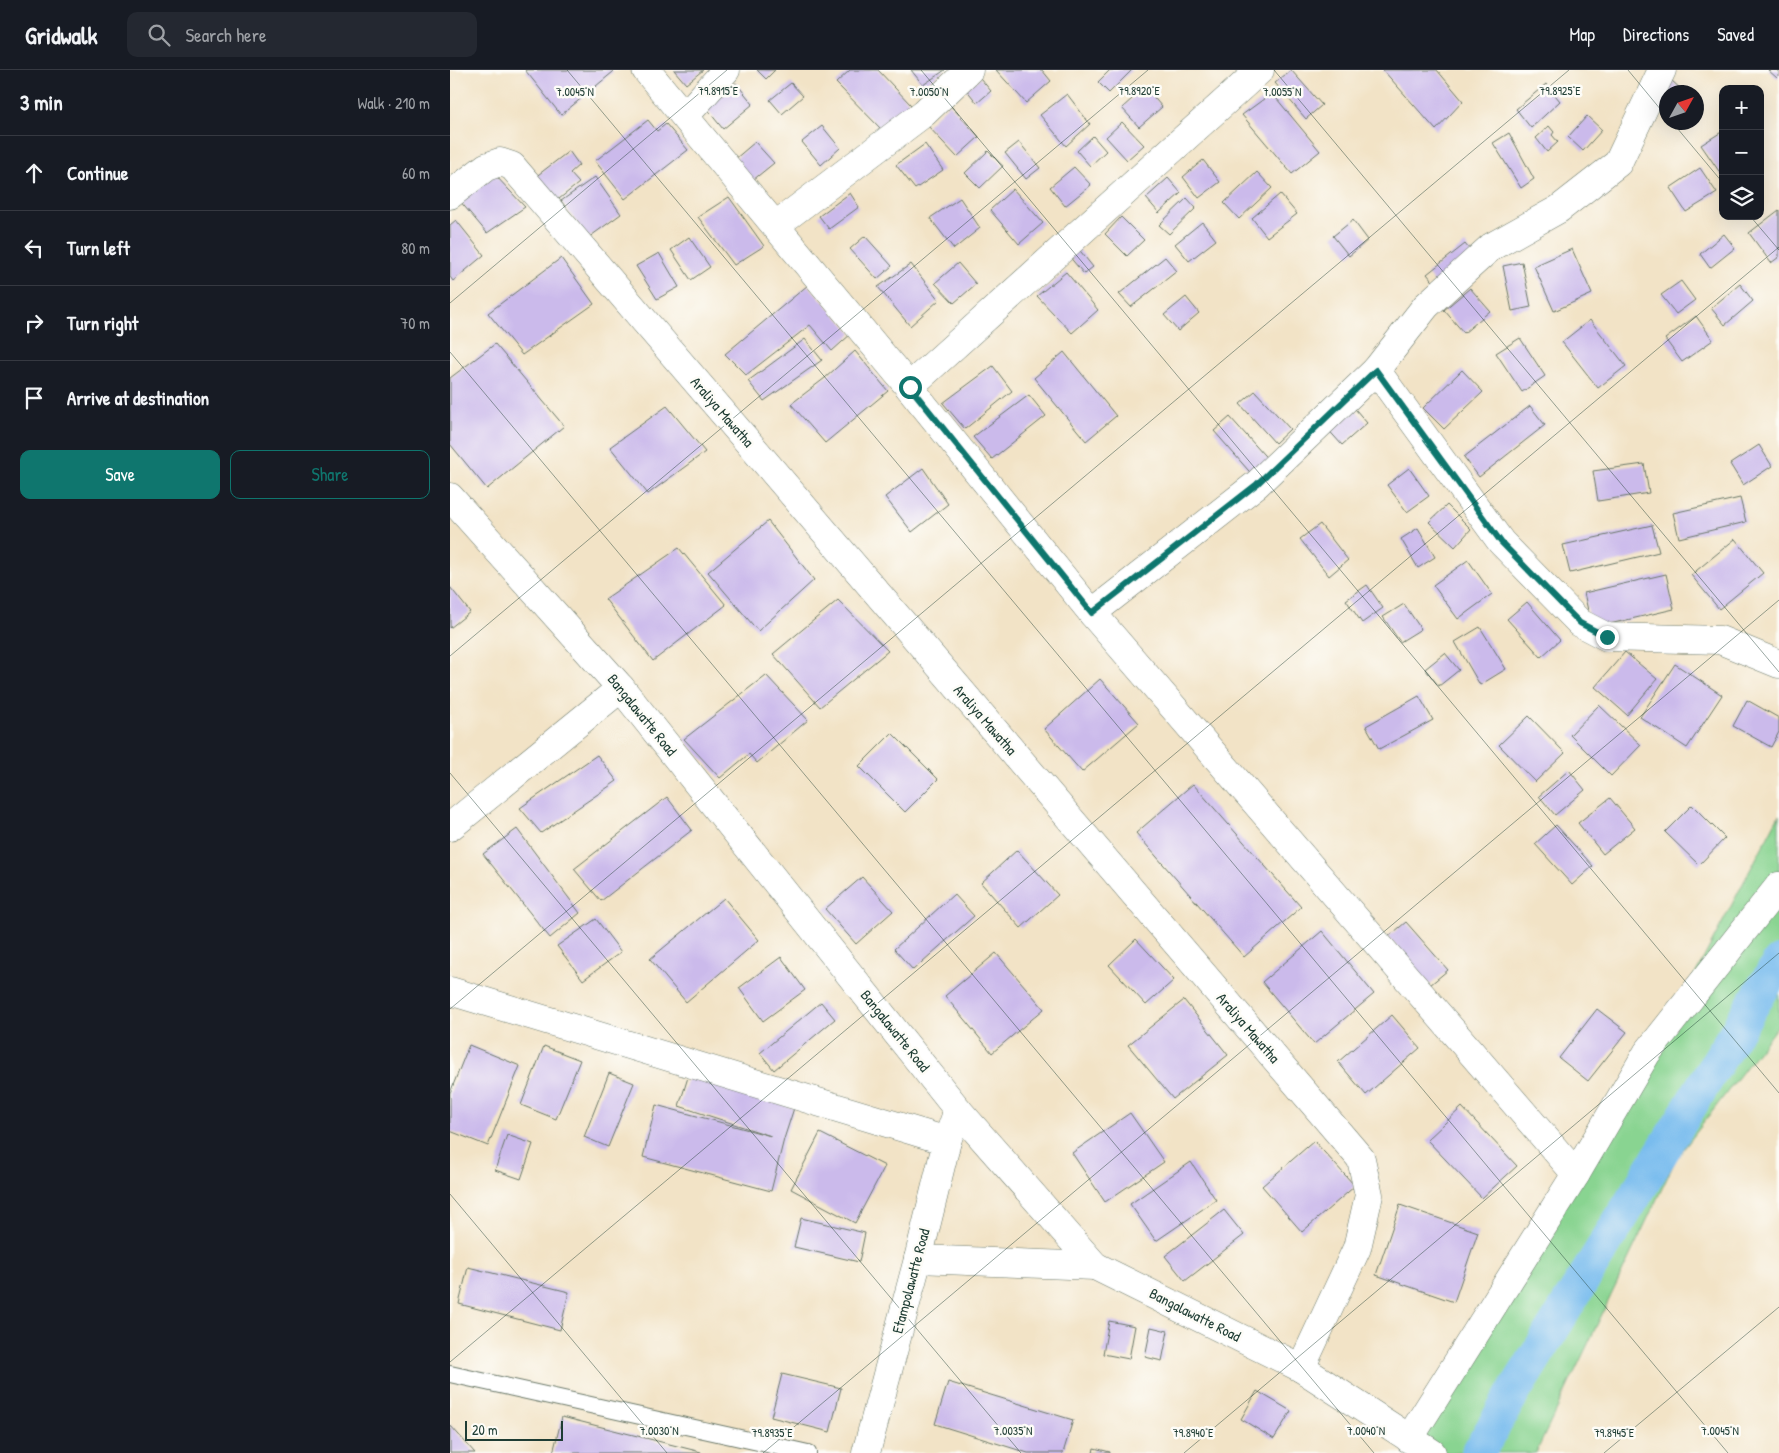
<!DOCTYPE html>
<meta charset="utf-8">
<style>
:root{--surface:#171b24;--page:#242831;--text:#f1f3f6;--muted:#9ea1a6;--line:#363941;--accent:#0f766e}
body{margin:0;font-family:"Patrick Hand",sans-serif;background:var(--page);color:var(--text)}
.controls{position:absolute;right:15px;top:15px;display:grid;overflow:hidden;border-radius:10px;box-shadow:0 5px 20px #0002}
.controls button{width:45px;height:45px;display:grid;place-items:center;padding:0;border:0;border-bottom:1px solid var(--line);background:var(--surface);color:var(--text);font:25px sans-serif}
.compass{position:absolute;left:1209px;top:15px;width:45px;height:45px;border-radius:50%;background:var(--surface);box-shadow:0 5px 20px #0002;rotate:50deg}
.scale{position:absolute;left:15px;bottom:12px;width:98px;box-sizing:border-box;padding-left:5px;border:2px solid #1f3d34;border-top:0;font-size:14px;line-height:18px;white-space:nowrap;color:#1f3d34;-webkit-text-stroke:4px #fdfcf7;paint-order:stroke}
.stop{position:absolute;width:15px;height:15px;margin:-11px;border:4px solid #0f766e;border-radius:50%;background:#fff}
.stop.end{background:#0f766e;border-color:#fff;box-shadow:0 1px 5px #0008}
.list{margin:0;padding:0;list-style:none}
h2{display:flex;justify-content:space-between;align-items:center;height:65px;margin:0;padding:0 20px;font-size:21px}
h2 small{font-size:16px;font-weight:400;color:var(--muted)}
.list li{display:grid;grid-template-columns:32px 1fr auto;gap:15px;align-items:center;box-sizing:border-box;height:75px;padding:0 20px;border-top:1px solid var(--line)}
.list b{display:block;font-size:19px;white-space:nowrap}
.list em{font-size:16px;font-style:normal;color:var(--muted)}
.actions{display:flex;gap:10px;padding:15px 20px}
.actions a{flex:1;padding:11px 0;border:1px solid var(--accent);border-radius:10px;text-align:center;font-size:18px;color:var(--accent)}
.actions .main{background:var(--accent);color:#fff}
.icon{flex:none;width:28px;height:28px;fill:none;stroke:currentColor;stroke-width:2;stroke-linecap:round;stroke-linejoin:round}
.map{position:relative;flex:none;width:1329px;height:1383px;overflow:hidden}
header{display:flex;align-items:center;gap:30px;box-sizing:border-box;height:70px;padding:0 25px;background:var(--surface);border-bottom:1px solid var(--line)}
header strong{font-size:24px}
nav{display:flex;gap:28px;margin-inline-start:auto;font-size:18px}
.search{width:350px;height:45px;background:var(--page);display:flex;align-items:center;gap:12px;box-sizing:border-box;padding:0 18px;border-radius:10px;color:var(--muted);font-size:19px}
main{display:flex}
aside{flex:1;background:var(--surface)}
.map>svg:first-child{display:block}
.green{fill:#89d491;stroke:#548862}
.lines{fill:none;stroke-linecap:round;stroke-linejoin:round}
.canal{stroke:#78bcee;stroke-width:34}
.building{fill:#cbbaeb}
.lane-casing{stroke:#697767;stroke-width:18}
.street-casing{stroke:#697767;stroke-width:29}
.secondary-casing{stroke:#697767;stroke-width:29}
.lane{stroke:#fff;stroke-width:16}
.street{stroke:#fff;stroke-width:28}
.secondary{stroke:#fff;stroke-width:28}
.route{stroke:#0f766e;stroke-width:6}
.ticks{fill:none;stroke:#1f3d34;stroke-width:1;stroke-opacity:0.45}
.labels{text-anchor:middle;stroke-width:5;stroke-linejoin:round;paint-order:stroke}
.street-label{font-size:15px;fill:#1f3d34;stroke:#fdfcf7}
.ticks-label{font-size:12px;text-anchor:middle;fill:#1f3d34;stroke:#fdfcf7;stroke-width:5;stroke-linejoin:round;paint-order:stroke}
</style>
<header>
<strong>Gridwalk</strong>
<div class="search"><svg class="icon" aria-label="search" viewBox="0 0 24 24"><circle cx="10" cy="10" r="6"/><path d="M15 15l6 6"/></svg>Search here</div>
<nav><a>Map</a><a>Directions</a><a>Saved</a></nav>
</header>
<main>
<aside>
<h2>3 min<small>Walk · 210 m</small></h2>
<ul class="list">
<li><svg class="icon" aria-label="ahead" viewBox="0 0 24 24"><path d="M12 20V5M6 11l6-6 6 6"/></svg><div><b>Continue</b></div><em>60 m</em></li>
<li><svg class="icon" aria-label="left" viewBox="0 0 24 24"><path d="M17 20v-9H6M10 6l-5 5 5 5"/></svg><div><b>Turn left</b></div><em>80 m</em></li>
<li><svg class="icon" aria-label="right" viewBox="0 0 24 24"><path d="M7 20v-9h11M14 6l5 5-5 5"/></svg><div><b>Turn right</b></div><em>70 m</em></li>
<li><svg class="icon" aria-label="arrive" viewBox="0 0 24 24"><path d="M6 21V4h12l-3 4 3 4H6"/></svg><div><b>Arrive at destination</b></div></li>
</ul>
<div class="actions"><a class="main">Save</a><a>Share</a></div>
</aside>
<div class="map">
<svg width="1329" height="1383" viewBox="0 0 1329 1383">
<rect width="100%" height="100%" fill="#fdfcf7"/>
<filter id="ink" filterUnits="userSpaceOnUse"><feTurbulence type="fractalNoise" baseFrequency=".02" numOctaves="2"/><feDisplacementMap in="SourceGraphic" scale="10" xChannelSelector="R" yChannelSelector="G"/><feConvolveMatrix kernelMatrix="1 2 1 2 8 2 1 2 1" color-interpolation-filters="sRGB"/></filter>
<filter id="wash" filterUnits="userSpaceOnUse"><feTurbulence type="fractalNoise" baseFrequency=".0096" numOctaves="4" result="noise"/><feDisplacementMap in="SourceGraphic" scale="20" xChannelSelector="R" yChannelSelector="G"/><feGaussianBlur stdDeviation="1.12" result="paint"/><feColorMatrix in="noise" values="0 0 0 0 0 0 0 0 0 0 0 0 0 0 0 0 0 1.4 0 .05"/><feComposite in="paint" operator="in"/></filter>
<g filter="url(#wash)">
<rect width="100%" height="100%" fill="#f2e3c6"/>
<path class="green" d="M 1329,745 L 1329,954 L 1226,1089 L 1086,1383 L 961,1383 L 1170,1047 Z"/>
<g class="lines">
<path class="canal" d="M 1028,1383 L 1062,1325 L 1329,892"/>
</g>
<g id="blocks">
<g class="building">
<path d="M 75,0 L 161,0 L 163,2 L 111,45 Z"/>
<path d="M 224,0 L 253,0 L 236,14 Z"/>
<path d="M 307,0 L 325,0 L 316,9 Z"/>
<path d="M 400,0 L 428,0 L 461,35 L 435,63 L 386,13 Z"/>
<path d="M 461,0 L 495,0 L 473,15 Z"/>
<path d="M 546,0 L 592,0 L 601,11 L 576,33 Z"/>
<path d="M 660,0 L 682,0 L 659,23 L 648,12 Z"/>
<path d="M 841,0 L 872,35 L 856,49 L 825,13 Z"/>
<path d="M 933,0 L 987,0 L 1013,31 L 986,60 Z"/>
<path d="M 1318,0 L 1329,0 L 1329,6 L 1327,8 Z"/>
<path d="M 530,8 L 541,21 L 527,33 L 516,19 Z"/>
<path d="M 1220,9 L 1234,22 L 1216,22 L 1216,46 L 1200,31 Z"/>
<path d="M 286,13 L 303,34 L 273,59 L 256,38 Z"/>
<path d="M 341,13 L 353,26 L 332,44 L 320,30 Z"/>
<path d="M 1096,14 L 1110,31 L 1081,58 L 1066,39 Z"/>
<path d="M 695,17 L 712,37 L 689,57 L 672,38 Z"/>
<path d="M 822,23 L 870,81 L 842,104 L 792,45 Z"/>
<path d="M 617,24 L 640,54 L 616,76 L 590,45 Z"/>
<path d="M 499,34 L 529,67 L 507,87 L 477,55 Z"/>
<path d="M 1137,46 L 1152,60 L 1133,81 L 1118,67 Z"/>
<path d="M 198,50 L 207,61 L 216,54 L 238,80 L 175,129 L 145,91 Z"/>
<path d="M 672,52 L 694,75 L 677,90 L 656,67 Z"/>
<path d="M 372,56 L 390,78 L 371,95 L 352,72 Z"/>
<path d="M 1099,56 L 1104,62 L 1102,65 L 1108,72 L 1097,82 L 1086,68 Z"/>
<path d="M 1273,61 L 1273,107 L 1251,75 Z"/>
<path d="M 1059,63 L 1084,109 L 1071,118 L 1043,73 Z"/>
<path d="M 643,66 L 656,81 L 640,96 L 627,81 Z"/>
<path d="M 305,72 L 324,93 L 303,110 L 285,89 Z"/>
<path d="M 569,72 L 590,98 L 576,109 L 555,83 Z"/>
<path d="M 475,74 L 493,100 L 465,119 L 446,95 Z"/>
<path d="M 119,81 L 129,95 L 120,103 L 129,113 L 104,133 L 84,108 Z"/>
<path d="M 538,81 L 553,96 L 530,118 L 515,103 Z"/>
<path d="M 753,90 L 770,112 L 749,128 L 733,107 Z"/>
<path d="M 624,97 L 641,115 L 615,136 L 600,117 Z"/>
<path d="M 1250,98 L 1267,123 L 1236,142 L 1220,118 Z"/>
<path d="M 807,102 L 822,118 L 789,149 L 774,133 Z"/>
<path d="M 45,105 L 75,137 L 37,163 L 9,130 Z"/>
<path d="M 145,107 L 171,144 L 138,168 L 111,131 Z"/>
<path d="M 718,108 L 731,123 L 709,143 L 696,128 Z"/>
<path d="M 563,119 L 593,153 L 569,174 L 540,140 Z"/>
<path d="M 400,123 L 409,137 L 379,159 L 369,146 Z"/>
<path d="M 830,124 L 847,144 L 817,167 L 802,148 Z"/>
<path d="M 279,127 L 314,176 L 284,195 L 248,147 Z"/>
<path d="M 510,128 L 530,158 L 504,179 L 480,148 Z"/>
<path d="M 737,128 L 746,138 L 719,164 L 709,155 Z"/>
<path d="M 1329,140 L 1329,187 L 1321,193 L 1299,163 Z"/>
<path d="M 671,147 L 694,170 L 677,186 L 655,164 Z"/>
<path d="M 6,150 L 34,185 L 3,211 L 0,207 L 0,155 Z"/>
<path d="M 903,150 L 918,170 L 899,186 L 883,166 Z"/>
<path d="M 752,152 L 766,170 L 739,191 L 725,174 Z"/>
<path d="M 1274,164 L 1285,178 L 1260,198 L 1250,184 Z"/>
<path d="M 415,166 L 442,196 L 427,209 L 400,179 Z"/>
<path d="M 239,167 L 260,197 L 241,210 L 221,180 Z"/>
<path d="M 1015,174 L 1024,185 L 986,215 L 977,204 Z"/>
<path d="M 627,177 L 643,197 L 634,204 L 618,185 Z"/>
<path d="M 1122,179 L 1142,224 L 1104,241 L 1084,196 Z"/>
<path d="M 209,183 L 229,217 L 207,229 L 186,196 Z"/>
<path d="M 715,187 L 727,201 L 681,237 L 669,224 Z"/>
<path d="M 111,188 L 144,234 L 72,285 L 38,243 Z"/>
<path d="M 1072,192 L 1081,237 L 1062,241 L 1053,196 Z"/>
<path d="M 508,193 L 526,214 L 504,233 L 485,213 Z"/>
<path d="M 461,194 L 489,230 L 460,256 L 428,217 Z"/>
<path d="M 616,202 L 648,240 L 622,263 L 587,226 Z"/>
<path d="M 1231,211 L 1245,230 L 1226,244 L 1211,225 Z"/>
<path d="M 1290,214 L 1303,231 L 1275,255 L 1261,238 Z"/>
<path d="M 358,215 L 402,263 L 382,281 L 360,255 L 296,305 L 275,284 Z"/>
<path d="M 1020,218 L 1040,241 L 1014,263 L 994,240 Z"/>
<path d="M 736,227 L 749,243 L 728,261 L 714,245 Z"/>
<path d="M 1246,246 L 1263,270 L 1232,292 L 1215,269 Z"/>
<path d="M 1140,250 L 1176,296 L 1148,318 L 1112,272 Z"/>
<path d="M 1070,268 L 1095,306 L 1072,322 L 1046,283 Z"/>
<path d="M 355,269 L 372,290 L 314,331 L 298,311 Z"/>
<path d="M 45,274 L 114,356 L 37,419 L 0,374 L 0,308 Z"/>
<path d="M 405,281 L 438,321 L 375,373 L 341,334 L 375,308 Z"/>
<path d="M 614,282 L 666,346 L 636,371 L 584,308 Z"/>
<path d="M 543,296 L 562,321 L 515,359 L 493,333 Z"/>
<path d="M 1012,300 L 1033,322 L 994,359 L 973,338 Z"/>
<path d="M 805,321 L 840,359 L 825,373 L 790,334 Z"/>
<path d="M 579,325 L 596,346 L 542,389 L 523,367 Z"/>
<path d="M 900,333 L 917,353 L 892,375 L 875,356 Z"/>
<path d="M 217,336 L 255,382 L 198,424 L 160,377 Z"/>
<path d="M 1080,336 L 1095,355 L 1029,407 L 1014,387 Z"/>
<path d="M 780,347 L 822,394 L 805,408 L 764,361 Z"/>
<path d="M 1309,375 L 1322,396 L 1293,415 L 1280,394 Z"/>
<path d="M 1194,394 L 1199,423 L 1148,431 L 1143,401 Z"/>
<path d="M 473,398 L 498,434 L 462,462 L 435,427 Z"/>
<path d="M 959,398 L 979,426 L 957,442 L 937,415 Z"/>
<path d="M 1290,428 L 1296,452 L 1229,468 L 1223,443 Z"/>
<path d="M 997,435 L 1021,459 L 1005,477 L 979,452 Z"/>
<path d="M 318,451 L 364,510 L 308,561 L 258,502 Z"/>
<path d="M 870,454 L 898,490 L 879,506 L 850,469 Z"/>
<path d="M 1202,455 L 1209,482 L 1120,503 L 1113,475 Z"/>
<path d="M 968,458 L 985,487 L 968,498 L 951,469 Z"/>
<path d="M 1285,469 L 1313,503 L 1269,539 L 1241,505 Z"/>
<path d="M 229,478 L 276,535 L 203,591 L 155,529 Z"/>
<path d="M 1018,490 L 1042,524 L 1008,549 L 983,515 Z"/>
<path d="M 1216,504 L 1224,539 L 1142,558 L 1134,523 Z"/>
<path d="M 917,515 L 933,538 L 912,553 L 896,530 Z"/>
<path d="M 0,517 L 20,542 L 0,558 Z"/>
<path d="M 388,530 L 438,581 L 370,637 L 323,584 Z"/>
<path d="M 1077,532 L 1110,570 L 1091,587 L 1057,549 Z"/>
<path d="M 954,534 L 971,559 L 950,572 L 933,547 Z"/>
<path d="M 1030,557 L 1056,599 L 1030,615 L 1005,572 Z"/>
<path d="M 1175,582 L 1207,609 L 1177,645 L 1145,617 Z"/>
<path d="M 995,583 L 1009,600 L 989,616 L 975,599 Z"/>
<path d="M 1225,594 L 1272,625 L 1237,678 L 1190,647 Z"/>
<path d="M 316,605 L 358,650 L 307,693 L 299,684 L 270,708 L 234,669 Z"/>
<path d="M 650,609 L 689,653 L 632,702 L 594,659 Z"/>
<path d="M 969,626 L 983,650 L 929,679 L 916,656 Z"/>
<path d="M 1297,630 L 1329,648 L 1329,662 L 1321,677 L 1283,656 Z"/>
<path d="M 1149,635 L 1191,675 L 1161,706 L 1120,665 Z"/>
<path d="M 1079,646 L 1115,683 L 1085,712 L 1049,675 Z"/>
<path d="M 442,663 L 488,709 L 455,742 L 409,696 Z"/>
<path d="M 147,685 L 167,711 L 91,763 L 70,738 Z"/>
<path d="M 1119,700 L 1135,720 L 1105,745 L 1089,726 Z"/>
<path d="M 743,714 L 851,837 L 794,887 L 686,763 Z"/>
<path d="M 217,727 L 242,760 L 151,831 L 124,799 Z"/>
<path d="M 1160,728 L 1185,758 L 1153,784 L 1128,753 Z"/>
<path d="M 1242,735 L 1275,768 L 1249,795 L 1215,762 Z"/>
<path d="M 1106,755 L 1143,796 L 1122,815 L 1085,774 Z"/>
<path d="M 67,759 L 130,843 L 100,868 L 33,784 Z"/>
<path d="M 567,780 L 608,825 L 571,858 L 531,813 Z"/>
<path d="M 412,807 L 443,841 L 406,874 L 375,839 Z"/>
<path d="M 504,824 L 524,846 L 463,900 L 444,879 Z"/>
<path d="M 274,828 L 309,870 L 236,932 L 200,889 Z"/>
<path d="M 146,849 L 171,882 L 133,910 L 107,876 Z"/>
<path d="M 956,852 L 998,900 L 980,915 L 938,867 Z"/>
<path d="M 872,861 L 924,924 L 864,974 L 812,912 Z"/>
<path d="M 686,869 L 724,910 L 696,935 L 659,895 Z"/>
<path d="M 546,883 L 594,939 L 542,983 L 495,926 Z"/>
<path d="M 331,887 L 355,920 L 313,951 L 289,918 Z"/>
<path d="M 734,930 L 778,985 L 723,1029 L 678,975 Z"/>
<path d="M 371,932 L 385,949 L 324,1000 L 310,983 Z"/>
<path d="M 1147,939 L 1177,962 L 1138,1011 L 1109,988 Z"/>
<path d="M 942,945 L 970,978 L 916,1025 L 888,992 Z"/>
<path d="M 19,975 L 70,996 L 38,1076 L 0,1061 L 0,1023 Z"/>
<path d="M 94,976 L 130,990 L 106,1049 L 71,1035 Z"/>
<path d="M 159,1003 L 184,1013 L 158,1077 L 134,1067 Z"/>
<path d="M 239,1004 L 344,1038 L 334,1069 L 321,1121 L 193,1087 L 206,1035 L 321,1066 L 229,1036 Z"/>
<path d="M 1012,1037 L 1067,1096 L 1032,1128 L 977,1070 Z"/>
<path d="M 680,1043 L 714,1092 L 655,1132 L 622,1083 Z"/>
<path d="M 370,1063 L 435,1096 L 405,1153 L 341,1119 Z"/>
<path d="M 57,1065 L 83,1074 L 71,1109 L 45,1100 Z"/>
<path d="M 864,1071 L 905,1116 L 852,1162 L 812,1116 Z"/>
<path d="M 741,1092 L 766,1130 L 706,1171 L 680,1134 Z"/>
<path d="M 950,1135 L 1028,1162 L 1004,1232 L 926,1205 Z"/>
<path d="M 774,1140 L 794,1165 L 735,1211 L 715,1186 Z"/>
<path d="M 351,1148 L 415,1163 L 409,1192 L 344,1177 Z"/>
<path d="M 18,1197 L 119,1222 L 110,1260 L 9,1234 Z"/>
<path d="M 659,1251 L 685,1256 L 679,1289 L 653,1284 Z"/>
<path d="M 701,1257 L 718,1261 L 712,1291 L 695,1287 Z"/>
<path d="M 332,1304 L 391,1318 L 380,1362 L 321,1347 Z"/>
<path d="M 498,1312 L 623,1350 L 613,1383 L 578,1383 L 485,1354 Z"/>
<path d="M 807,1321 L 841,1341 L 824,1369 L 791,1349 Z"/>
<path d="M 112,1347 L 251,1382 L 251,1383 L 103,1383 Z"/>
<path d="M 0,1355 L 25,1383 L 0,1383 Z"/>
<path d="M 644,1378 L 660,1382 L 660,1383 L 643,1383 Z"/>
</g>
</g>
</g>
<g filter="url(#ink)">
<use href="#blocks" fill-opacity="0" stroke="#697767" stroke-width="1"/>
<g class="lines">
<defs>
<path id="lane" d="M 0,1304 L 358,1383"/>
<g id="street">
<path d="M 196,0 L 459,317 L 642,543 L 1126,1104"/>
<path d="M 235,46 L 276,0"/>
<path d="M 0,125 L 36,97 L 50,92 L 62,96 L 911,1089 L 919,1125 L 907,1178 L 851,1298"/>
<path d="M 326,155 L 474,43 L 519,0"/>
<path d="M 926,300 L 1051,472 L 1130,553 L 1157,567 L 1270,570 L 1329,594"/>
<path d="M 459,317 L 810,0"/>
<path d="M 642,543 L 807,414 L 926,300 L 976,236 L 1041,177 L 1109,139 L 1168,93 L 1212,0"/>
<path d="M 0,757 L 171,618"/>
<path d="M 0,921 L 497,1071"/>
<path d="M 959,1369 L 1126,1104 L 1197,983 L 1329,816"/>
</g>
<g id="secondary">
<path d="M 0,427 L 171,618 L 508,1040 L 645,1196 L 851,1298 L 982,1383"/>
<path d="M 468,1189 L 645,1196"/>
<path d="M 416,1383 L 468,1189 L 497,1071 L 508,1040"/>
</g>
</defs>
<use href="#lane" class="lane-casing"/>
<use href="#street" class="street-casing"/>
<use href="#secondary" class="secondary-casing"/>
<use href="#lane" class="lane"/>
<use href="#street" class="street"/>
<use href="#secondary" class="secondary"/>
</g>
</g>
<g class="lines" filter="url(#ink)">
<path class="route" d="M 460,317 L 642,543 L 807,414 L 926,300 L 1051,472 L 1130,553 L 1157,567"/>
</g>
<path class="ticks" d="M 117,0 L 1278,1383M 471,0 L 1329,1023M 824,0 L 1329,602M 1178,0 L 1216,46M 1222,52 L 1273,113M 1300,146 L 1329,180M 0,233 L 277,0M 0,282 L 924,1383M 0,586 L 698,0M 0,703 L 571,1383M 0,939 L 1119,0M 0,1124 L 217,1383M 0,1292 L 1329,177M 313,1383 L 1329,530M 734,1383 L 1329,883M 1154,1383 L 1329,1237"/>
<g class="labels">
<g class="street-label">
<text transform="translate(272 342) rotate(49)" y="5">Araliya Mawatha</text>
<text transform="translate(192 645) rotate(51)" y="5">Bangalawatte Road</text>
<text transform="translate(535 650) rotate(49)" y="5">Araliya Mawatha</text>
<text transform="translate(798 958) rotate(49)" y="5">Araliya Mawatha</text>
<text transform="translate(445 961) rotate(51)" y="5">Bangalawatte Road</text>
<text transform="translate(461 1211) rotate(-75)" y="5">Etampolawatte Road</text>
<text transform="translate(745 1245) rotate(27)" y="5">Bangalawatte Road</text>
</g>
</g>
<g class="ticks-label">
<text x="268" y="25">79.8915°E</text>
<text x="689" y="25">79.8920°E</text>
<text x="1110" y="25">79.8925°E</text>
<text x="125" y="26">7.0045°N</text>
<text x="479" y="26">7.0050°N</text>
<text x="832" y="26">7.0055°N</text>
<text x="209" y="1365">7.0030°N</text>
<text x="563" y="1365">7.0035°N</text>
<text x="916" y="1365">7.0040°N</text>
<text x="1270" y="1365">7.0045°N</text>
<text x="322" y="1367">79.8935°E</text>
<text x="743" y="1367">79.8940°E</text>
<text x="1164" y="1367">79.8945°E</text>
</g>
</svg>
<div class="controls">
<button>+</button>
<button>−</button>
<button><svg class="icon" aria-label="layers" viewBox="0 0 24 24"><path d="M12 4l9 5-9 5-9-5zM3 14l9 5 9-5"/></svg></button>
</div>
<svg class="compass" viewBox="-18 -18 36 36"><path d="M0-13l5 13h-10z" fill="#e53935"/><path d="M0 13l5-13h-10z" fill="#9ea1a6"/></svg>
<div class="scale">20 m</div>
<div class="stop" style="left:460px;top:317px"></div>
<div class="stop end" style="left:1157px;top:567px"></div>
</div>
</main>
